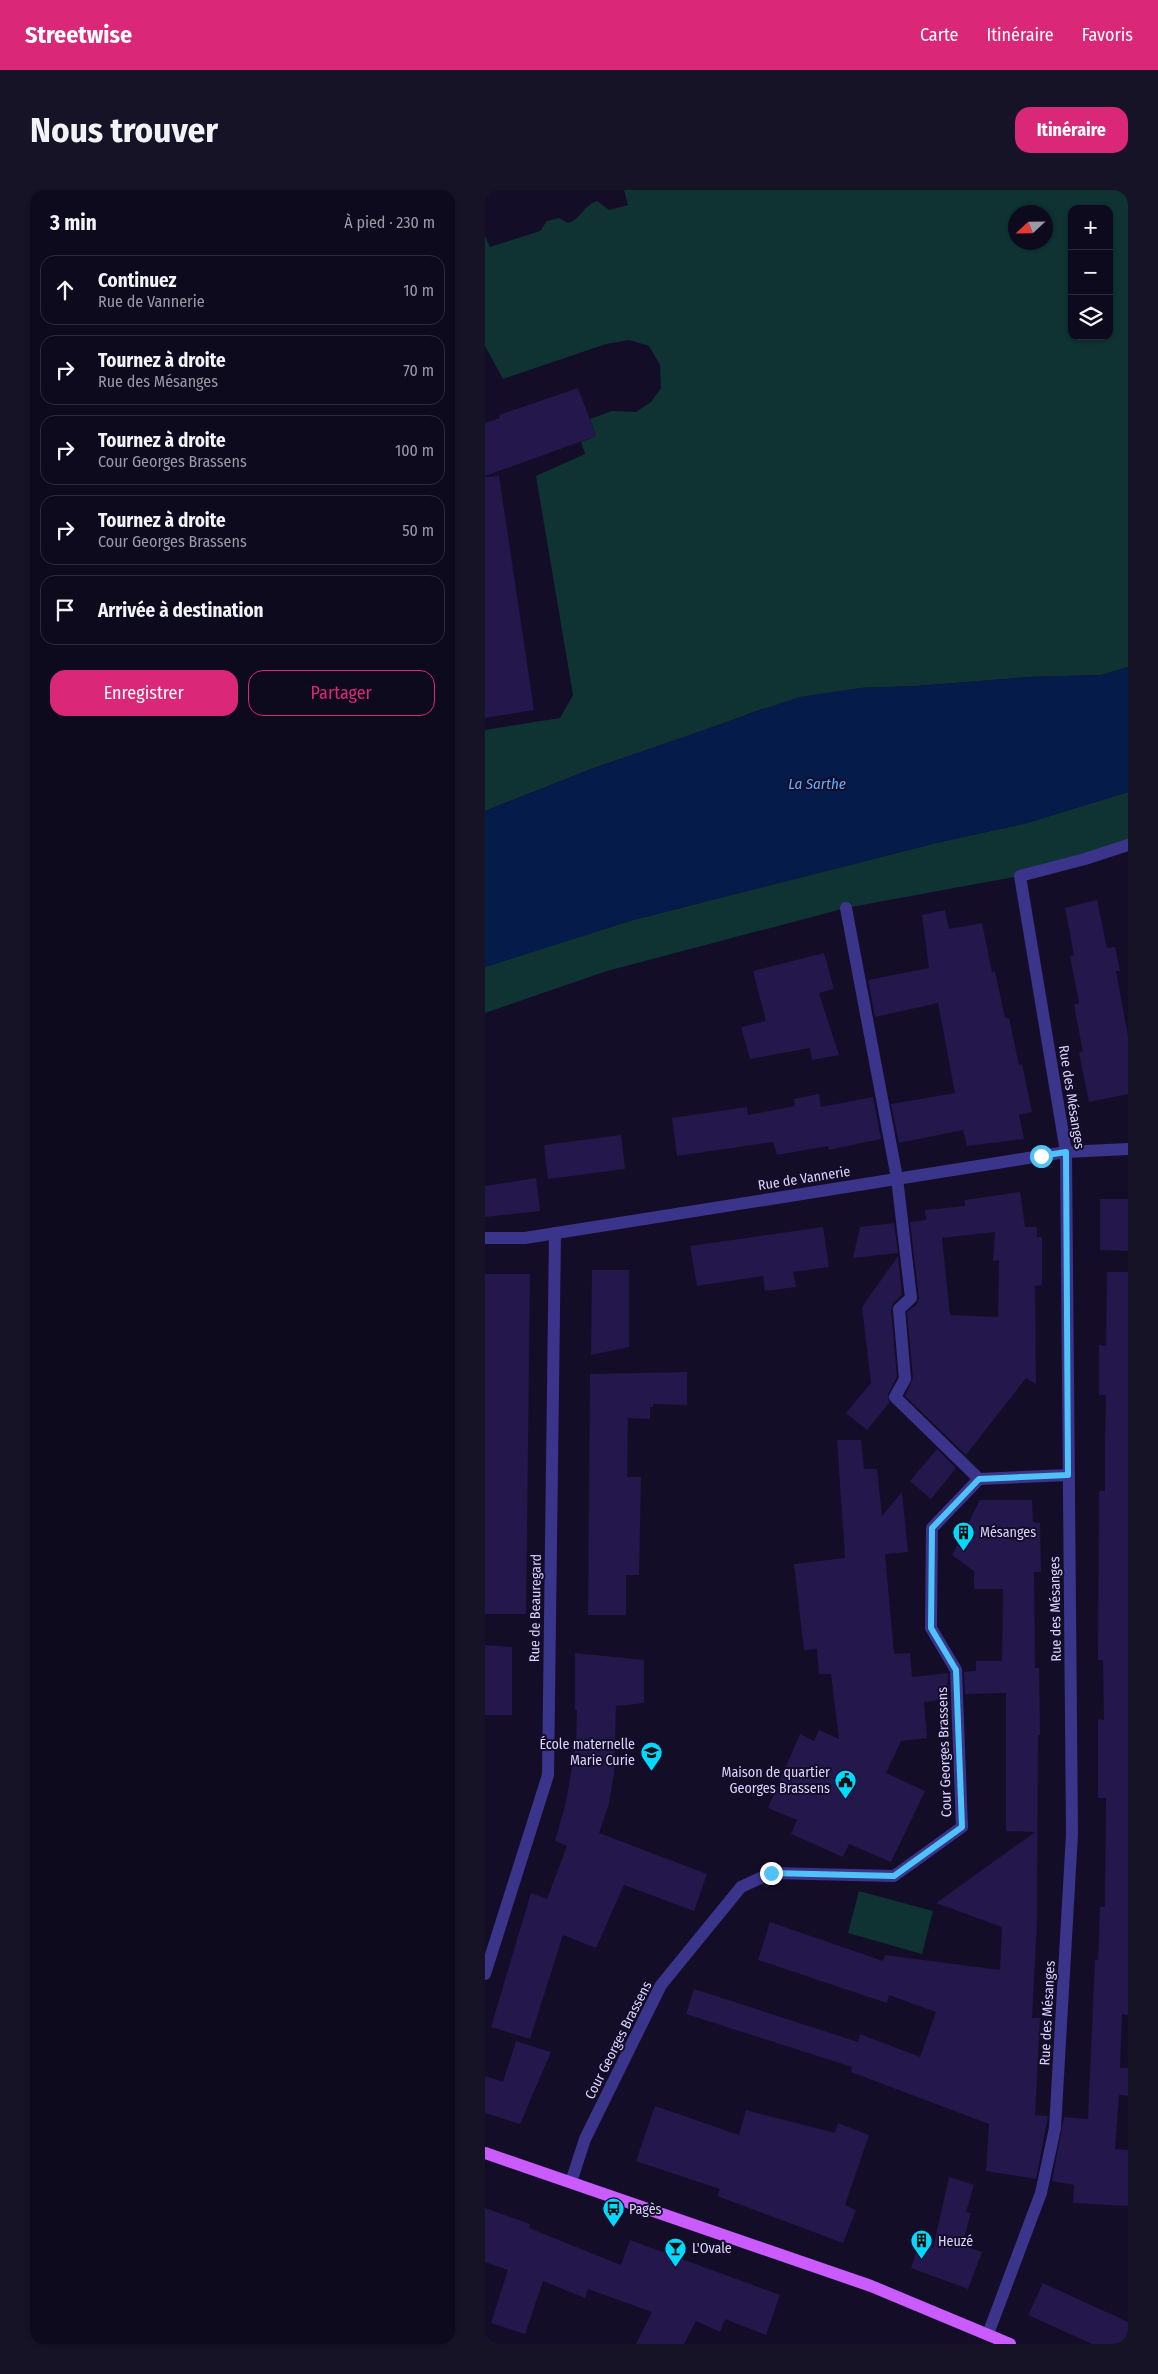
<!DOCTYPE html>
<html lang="fr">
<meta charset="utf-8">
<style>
:root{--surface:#0e0a1e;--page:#171327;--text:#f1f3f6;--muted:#9b9aa4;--line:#2e2b3c;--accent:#db2777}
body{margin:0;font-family:"Fira Sans Condensed",sans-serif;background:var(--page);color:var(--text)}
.controls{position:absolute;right:15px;top:15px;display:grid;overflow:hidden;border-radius:10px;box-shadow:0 1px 4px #0004}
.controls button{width:45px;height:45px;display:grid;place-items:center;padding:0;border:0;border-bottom:1px solid var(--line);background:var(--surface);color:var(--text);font:25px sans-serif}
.compass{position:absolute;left:523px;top:15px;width:45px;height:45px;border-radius:50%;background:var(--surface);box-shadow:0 1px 4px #0004;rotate:248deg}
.stop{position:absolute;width:15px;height:15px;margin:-11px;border:4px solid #4fc3f7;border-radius:50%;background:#fff}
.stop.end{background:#4fc3f7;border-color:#fff;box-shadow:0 1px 5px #0008}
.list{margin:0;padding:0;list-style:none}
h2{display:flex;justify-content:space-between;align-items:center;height:65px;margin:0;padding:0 20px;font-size:21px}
h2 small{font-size:16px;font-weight:400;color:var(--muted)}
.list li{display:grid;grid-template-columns:32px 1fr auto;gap:15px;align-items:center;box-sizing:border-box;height:70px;margin:0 10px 10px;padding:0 10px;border:1px solid var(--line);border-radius:15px}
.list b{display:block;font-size:19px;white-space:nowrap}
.list p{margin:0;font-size:16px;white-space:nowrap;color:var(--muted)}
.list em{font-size:16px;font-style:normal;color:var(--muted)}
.actions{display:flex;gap:10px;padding:15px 20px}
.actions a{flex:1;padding:11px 0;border:1px solid var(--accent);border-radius:15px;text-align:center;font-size:18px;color:var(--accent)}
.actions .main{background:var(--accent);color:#fff}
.icon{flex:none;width:28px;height:28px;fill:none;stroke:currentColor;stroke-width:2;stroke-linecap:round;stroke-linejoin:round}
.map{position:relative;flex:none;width:643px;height:2154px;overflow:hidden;border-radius:15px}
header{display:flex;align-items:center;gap:30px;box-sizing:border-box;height:70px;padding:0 25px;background:var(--accent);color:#fff}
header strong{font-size:24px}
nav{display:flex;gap:28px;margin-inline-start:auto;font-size:18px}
.intro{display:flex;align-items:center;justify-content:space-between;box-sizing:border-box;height:120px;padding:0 30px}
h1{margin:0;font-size:35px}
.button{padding:12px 22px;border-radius:15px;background:var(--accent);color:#fff;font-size:18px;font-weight:700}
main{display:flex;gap:30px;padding:0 30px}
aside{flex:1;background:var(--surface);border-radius:15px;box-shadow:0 1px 4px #0004}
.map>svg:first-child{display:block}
.green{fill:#0f3232;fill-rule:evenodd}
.water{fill:#051b49}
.building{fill:#24174b;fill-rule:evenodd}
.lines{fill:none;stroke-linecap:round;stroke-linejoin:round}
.minor{stroke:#3b348b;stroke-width:12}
.major{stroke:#c95bff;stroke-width:12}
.route{stroke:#4fc3f7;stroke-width:6}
.labels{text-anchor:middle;stroke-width:4;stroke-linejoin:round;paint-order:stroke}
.street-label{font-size:14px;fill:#dbd4ff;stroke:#130d28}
.poi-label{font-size:14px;fill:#dbd4ff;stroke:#130d28;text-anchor:start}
.water-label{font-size:15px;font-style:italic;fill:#62afff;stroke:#130d28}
</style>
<header>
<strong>Streetwise</strong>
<nav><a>Carte</a><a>Itinéraire</a><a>Favoris</a></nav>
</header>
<div class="intro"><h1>Nous trouver</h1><a class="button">Itinéraire</a></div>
<main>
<aside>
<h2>3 min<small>À pied · 230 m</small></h2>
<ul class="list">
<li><svg class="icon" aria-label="ahead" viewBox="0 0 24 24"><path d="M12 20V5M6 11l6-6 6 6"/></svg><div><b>Continuez</b><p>Rue de Vannerie</p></div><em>10 m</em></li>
<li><svg class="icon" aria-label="right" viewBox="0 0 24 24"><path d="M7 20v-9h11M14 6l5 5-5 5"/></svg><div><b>Tournez à droite</b><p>Rue des Mésanges</p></div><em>70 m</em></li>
<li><svg class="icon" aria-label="right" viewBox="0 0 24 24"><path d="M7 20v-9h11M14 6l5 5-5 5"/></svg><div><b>Tournez à droite</b><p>Cour Georges Brassens</p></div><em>100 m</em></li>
<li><svg class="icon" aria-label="right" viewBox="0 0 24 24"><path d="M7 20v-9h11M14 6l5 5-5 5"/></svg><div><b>Tournez à droite</b><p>Cour Georges Brassens</p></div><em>50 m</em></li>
<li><svg class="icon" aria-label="arrive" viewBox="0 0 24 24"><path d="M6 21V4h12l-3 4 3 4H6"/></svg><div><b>Arrivée à destination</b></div></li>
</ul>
<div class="actions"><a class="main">Enregistrer</a><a>Partager</a></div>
</aside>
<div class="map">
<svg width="643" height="2154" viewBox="0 0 643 2154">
<rect width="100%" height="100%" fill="#130d28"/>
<g class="green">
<path d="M 139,0 L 643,0 L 643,477 L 616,485 L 545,487 L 432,496 L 375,498 L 277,519 L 218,541 L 106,579 L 0,621 L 0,540 L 75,528 L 88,505 L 51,286 L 100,264 L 96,252 L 111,246 L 105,229 L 127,221 L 151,222 L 166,212 L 176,198 L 175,175 L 164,156 L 144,150 L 121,154 L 18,189 L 0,156 L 0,46 L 5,57 L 55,41 L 62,31 L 74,28 L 83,33 C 97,29 96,17 112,11 L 124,20 L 143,15 ZM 587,19 L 624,19 L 624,146 L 587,146 ZM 530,22 L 560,22 L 560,52 L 530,52 Z"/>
<path d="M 643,602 L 643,655 L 535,686 L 361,718 L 122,781 L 0,823 L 0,777 L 6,775 L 148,730 L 451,653 L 542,633 Z"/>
<path d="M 374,1701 L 448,1721 L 437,1764 L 363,1743 Z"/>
</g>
<path class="water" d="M 643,477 L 643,602 L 542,633 L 451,653 L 148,730 L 0,777 L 0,621 L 106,579 L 314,507 L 375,498 L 432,496 L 545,487 L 616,485 Z"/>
<g class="building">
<path d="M 93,198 L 111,246 L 0,286 L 0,233 L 15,228 L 14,225 Z"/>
<path d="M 14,286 L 49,520 L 0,528 L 0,287 Z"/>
<path d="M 612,710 L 622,758 L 630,757 L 635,781 L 631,781 L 643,846 L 643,904 L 604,912 L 594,862 L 598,862 L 589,815 L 594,813 L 585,766 L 589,765 L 580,718 Z"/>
<path d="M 460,720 L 464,739 L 497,733 L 507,782 L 510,781 L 520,828 L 524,828 L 534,875 L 537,874 L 547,922 L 534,925 L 539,949 L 482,956 L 478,940 L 414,953 L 406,914 L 470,903 L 453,813 L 390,827 L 383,790 L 444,778 L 437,725 Z"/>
<path d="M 339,763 L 349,799 L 334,803 L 354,865 L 327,870 L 325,858 L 265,869 L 256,837 L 281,831 L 268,781 Z"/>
<path d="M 334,904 L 336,917 L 388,907 L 396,949 L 344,960 L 343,956 L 292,965 L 288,952 L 192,966 L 187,928 L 262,917 L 263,925 L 310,916 L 309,909 Z"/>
<path d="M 136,945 L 140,979 L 63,989 L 59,955 Z"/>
<path d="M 51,988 L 55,1021 L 0,1027 L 0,996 Z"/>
<path d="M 535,1002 L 540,1037 L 552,1037 L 552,1047 L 557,1047 L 557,1095 L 550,1096 L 551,1194 L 541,1188 L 481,1265 L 420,1206 L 428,1188 L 422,1122 L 432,1114 L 434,1108 L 425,1032 L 441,1030 L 440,1020 L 480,1016 L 480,1010 ZM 510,1042 L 508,1071 L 514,1070 L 513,1127 L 465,1125 L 457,1048 Z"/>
<path d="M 615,1009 L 643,1009 L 643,1061 L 615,1060 Z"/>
<path d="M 409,1033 L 413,1063 L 368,1068 L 375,1037 Z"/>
<path d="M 338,1037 L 344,1077 L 308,1082 L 311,1097 L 280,1101 L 278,1086 L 212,1096 L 205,1056 Z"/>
<path d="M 413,1066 L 417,1105 L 408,1113 L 406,1120 L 412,1187 L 403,1204 L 404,1213 L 382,1240 L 361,1223 L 386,1193 L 377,1117 Z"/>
<path d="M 107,1080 L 144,1080 L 144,1157 L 106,1165 Z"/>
<path d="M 622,1082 L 643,1082 L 643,1825 L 637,1824 L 635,1878 L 643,1878 L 643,1906 L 634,1905 L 630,1959 L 643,1960 L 643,2016 L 588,2013 L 589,1995 L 567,1991 L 579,1927 L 603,1929 L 610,1770 L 613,1770 L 615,1717 L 620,1717 L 621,1608 L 613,1608 L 613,1529 L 619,1530 L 618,1470 L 613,1470 L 613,1454 L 614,1301 L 620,1301 L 620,1253 L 621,1205 L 614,1205 L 614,1155 L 621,1156 Z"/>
<path d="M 0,1084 L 45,1084 L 41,1424 L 0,1424 Z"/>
<path d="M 202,1182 L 202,1215 L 168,1214 L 168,1217 L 165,1217 L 165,1229 L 143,1228 L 142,1287 L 156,1287 L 154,1385 L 141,1385 L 141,1425 L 103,1425 L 105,1184 Z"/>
<path d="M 352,1250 L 376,1250 L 379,1279 L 392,1279 L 397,1326 L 417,1302 L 423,1362 L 400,1364 L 409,1464 L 425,1463 L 427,1487 L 463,1483 L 462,1509 L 439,1512 L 442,1548 L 416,1551 L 401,1583 L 440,1601 L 406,1672 L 364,1654 L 358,1667 L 306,1644 L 312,1630 L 283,1618 L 315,1544 L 329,1551 L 334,1540 L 354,1549 L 346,1484 L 334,1484 L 332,1459 L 319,1460 L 309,1374 L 360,1368 Z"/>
<path d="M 452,1259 L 471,1278 L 446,1309 L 425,1291 Z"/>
<path d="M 495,1310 L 547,1310 L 548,1332 L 555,1333 L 556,1382 L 549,1382 L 550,1478 L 554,1478 L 555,1545 L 553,1545 L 552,1733 L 547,1828 L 555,1828 L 550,1925 L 563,1926 L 551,1989 L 501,1981 L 504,1934 L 366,1882 L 367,1877 L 201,1824 L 209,1799 L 373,1852 L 375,1844 L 435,1867 L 451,1822 L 404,1805 L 402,1813 L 273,1770 L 285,1732 L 398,1771 L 400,1765 L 515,1780 L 517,1737 L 451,1713 L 550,1642 L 521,1641 L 521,1503 L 480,1504 L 479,1482 L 491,1481 L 491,1471 L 517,1471 L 518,1399 L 489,1399 L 489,1381 L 467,1365 Z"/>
<path d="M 0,1455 L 27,1457 L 27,1525 L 0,1525 Z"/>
<path d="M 90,1463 L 159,1470 L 159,1513 L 131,1516 L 129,1584 L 124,1614 L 114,1643 L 222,1684 L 209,1721 L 139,1695 L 111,1758 L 78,1745 L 45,1849 L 6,1837 L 46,1703 L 62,1709 L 82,1656 L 70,1651 L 81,1612 L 91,1553 L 92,1520 L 90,1520 Z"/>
<path d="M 31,1851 L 66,1862 L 35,1934 L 0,1923 L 0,1886 L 18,1892 Z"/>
<path d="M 170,1916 L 254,1945 L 261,1920 L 350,1943 L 353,1933 L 384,1945 L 360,2015 L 371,2020 L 358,2053 L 232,2006 L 235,1999 L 151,1971 Z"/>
<path d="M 464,1987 L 489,1995 L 481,2022 L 486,2023 L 477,2055 L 497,2062 L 483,2099 L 426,2078 L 433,2057 L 436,2058 L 438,2054 L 448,2058 Z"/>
<path d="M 0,2018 L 45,2034 L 44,2038 L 136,2075 L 145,2050 L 295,2105 L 281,2145 L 240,2129 L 235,2142 L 211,2131 L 199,2154 L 151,2154 L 167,2122 L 103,2099 L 100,2108 L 58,2091 L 40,2144 L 6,2133 L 23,2080 L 0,2072 Z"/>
<path d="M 558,2093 L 643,2132 L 643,2154 L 607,2154 L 543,2125 Z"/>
</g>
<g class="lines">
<g class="minor">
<path d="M 361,718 L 412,988 L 426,1108 L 414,1119 L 420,1189 L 410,1207 L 494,1289 L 583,1285"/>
<path d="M 0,1048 L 40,1048 L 581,962 L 643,959"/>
<path d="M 0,1784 L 63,1585 L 70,1043"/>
<path d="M 86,1992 L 100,1949 L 176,1795 L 256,1697 L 286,1683 L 409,1686 L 477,1637 L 471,1480 L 446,1438 L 447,1338 L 494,1289"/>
<path d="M 503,2144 L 556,2003 L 570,1938 L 587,1644 L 581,962 L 535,686 L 600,669 L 643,655"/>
</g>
<path class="major" d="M 0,1963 L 386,2096 L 525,2154"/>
</g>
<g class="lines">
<path class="route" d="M 286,1683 L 409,1686 L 477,1637 L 471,1480 L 446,1438 L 447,1338 L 494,1289 L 583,1285 L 581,962 L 556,966"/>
</g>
<defs>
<symbol id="building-pin" viewBox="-11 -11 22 30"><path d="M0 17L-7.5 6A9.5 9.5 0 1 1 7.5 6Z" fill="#00daff" stroke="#130d28"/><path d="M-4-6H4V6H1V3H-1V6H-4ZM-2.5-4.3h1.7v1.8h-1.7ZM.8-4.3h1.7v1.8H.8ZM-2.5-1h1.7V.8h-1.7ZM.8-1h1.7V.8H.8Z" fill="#111"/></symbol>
<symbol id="school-pin" viewBox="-11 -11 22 30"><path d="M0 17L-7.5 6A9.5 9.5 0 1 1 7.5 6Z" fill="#00daff" stroke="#130d28"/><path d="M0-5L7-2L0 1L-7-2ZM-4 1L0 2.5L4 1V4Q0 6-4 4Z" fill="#111"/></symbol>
<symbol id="civic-pin" viewBox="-11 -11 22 30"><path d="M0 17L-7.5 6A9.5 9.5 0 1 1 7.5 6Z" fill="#00daff" stroke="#130d28"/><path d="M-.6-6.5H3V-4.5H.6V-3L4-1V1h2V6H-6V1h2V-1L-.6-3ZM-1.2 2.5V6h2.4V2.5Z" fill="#111"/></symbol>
<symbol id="bus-pin" viewBox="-11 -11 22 30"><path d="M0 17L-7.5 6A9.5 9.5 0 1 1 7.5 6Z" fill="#00daff" stroke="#130d28"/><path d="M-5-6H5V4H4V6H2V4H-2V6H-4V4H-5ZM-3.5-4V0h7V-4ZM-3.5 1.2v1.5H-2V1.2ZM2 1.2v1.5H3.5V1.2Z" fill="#111"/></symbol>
<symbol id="bar-pin" viewBox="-11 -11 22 30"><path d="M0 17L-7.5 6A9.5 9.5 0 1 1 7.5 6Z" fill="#00daff" stroke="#130d28"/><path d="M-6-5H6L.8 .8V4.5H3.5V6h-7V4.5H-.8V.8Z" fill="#111"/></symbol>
</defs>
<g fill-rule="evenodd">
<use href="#building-pin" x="466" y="1330" width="25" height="34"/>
<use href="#school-pin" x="154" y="1550" width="25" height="34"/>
<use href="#civic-pin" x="348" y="1578" width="25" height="34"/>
<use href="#bus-pin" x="116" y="2006" width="25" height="34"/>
<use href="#building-pin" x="424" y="2038" width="25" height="34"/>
<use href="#bar-pin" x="178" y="2046" width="25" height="34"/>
</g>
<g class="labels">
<g class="street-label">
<text transform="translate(587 907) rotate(81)" y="5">Rue des Mésanges</text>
<text transform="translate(319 988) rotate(-9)" y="5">Rue de Vannerie</text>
<text transform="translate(50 1418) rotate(-89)" y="5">Rue de Beauregard</text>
<text transform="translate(570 1419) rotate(-91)" y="5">Rue des Mésanges</text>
<text transform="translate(459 1562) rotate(-92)" y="5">Cour Georges Brassens</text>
<text transform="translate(562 1823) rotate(-87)" y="5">Rue des Mésanges</text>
<text transform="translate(133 1850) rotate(-63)" y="5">Cour Georges Brassens</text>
</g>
<g class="poi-label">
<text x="495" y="1347">Mésanges</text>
<text x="150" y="1559" text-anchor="end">École maternelle<tspan x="150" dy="16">Marie Curie</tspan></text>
<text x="345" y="1587" text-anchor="end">Maison de quartier<tspan x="345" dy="16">Georges Brassens</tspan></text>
<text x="144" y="2024">Pagès</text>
<text x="453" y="2056">Heuzé</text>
<text x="207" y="2063">L'Ovale</text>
</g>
<g class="water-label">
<text x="332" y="599">La Sarthe</text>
</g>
</g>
</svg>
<div class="controls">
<button>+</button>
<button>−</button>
<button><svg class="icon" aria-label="layers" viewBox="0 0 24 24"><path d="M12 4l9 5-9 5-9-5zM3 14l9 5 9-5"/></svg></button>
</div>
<svg class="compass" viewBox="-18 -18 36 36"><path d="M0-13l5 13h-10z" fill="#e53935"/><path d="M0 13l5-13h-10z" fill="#9b9aa4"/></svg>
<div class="stop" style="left:556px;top:966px"></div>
<div class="stop end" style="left:286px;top:1683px"></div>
</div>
</main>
